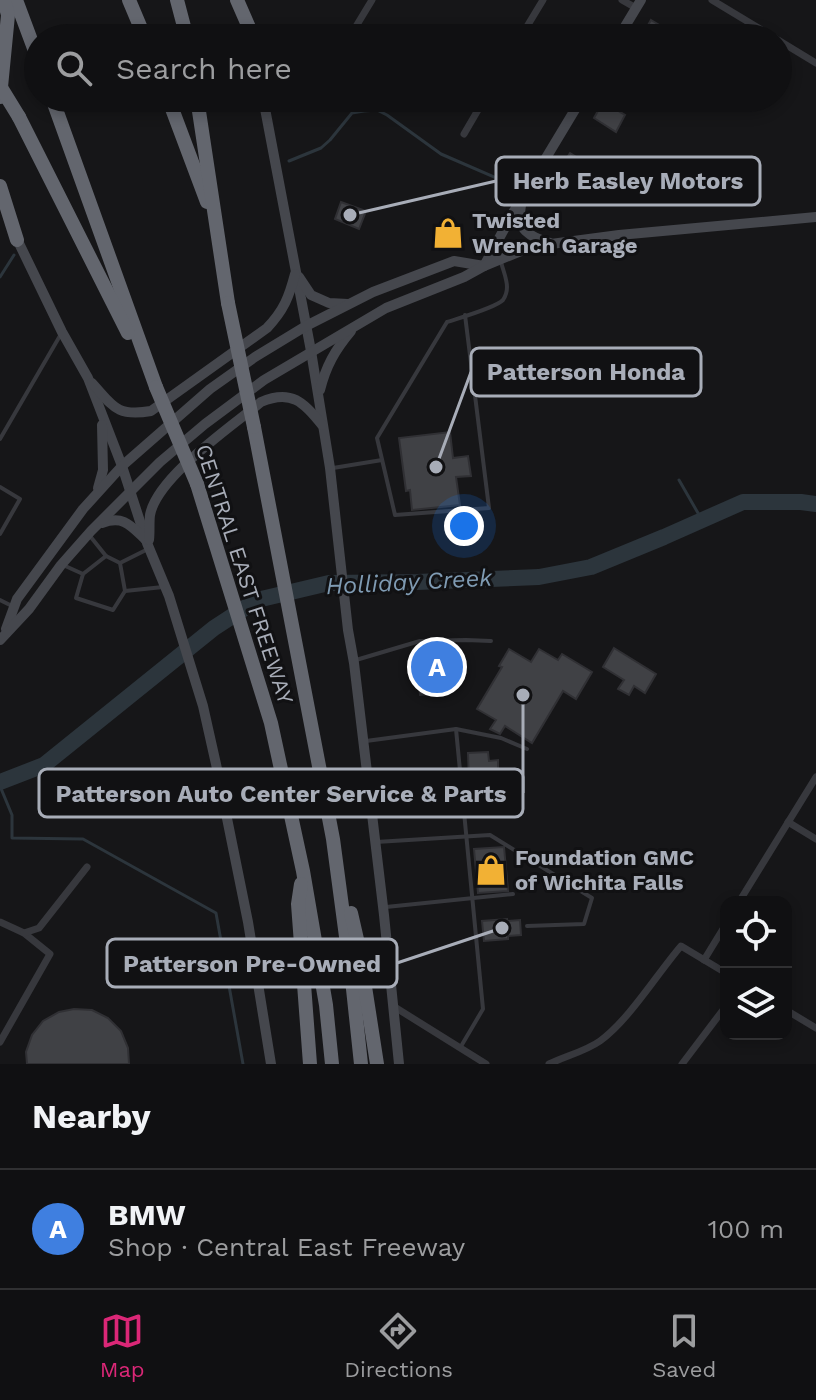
<!DOCTYPE html>
<meta charset="utf-8">
<style>
:root{--surface:#101012;--page:#19191b;--text:#f1f3f6;--muted:#9c9d9f;--line:#303032;--accent:#db2777}
body{margin:0;font-family:"Work Sans",sans-serif;background:var(--page);color:var(--text)}
.controls{position:absolute;right:24px;bottom:24px;display:grid;overflow:hidden;border-radius:16px;box-shadow:0 4px 12px #0003}
.controls button{width:72px;height:72px;display:grid;place-items:center;padding:0;border:0;border-bottom:2px solid var(--line);background:var(--surface);color:var(--text);font:40px sans-serif}
.you{position:absolute;left:464px;top:526px;width:28px;height:28px;margin:-20px;border:6px solid #fff;border-radius:50%;background:#1a73e8;box-shadow:0 0 0 12px #1a73e833}
.badge{display:grid;place-items:center;width:52px;height:52px;border-radius:50%;background:var(--accent);color:#fff;font-size:26px;font-weight:700}
.pin{position:absolute;translate:-50% -50%;border:4px solid #fff;box-shadow:0 2px 8px #0006}
.list{margin:0;padding:0;list-style:none}
h2{display:flex;justify-content:space-between;align-items:center;height:104px;margin:0;padding:0 32px;font-size:34px}
h2 small{font-size:26px;font-weight:400;color:var(--muted)}
.list li{display:grid;grid-template-columns:52px 1fr auto;gap:24px;align-items:center;box-sizing:border-box;height:120px;padding:0 32px;border-top:2px solid var(--line)}
.list b{display:block;font-size:30px;white-space:nowrap}
.list p{margin:0;font-size:26px;white-space:nowrap;color:var(--muted)}
.list em{font-size:26px;font-style:normal;color:var(--muted)}
.icon{flex:none;width:44px;height:44px;fill:none;stroke:currentColor;stroke-width:2;stroke-linecap:round;stroke-linejoin:round}
.map{position:relative;flex:none;width:816px;height:1064px;overflow:hidden}
.search{position:absolute;background:var(--surface);box-shadow:0 4px 12px #0003;left:24px;right:24px;top:24px;height:88px;display:flex;align-items:center;gap:20px;box-sizing:border-box;padding:0 28px;border-radius:44px;color:var(--muted);font-size:30px}
.sheet{height:224px;background:var(--surface)}
nav{display:flex;justify-content:space-around;align-items:center;box-sizing:border-box;height:112px;border-top:2px solid var(--line);background:var(--surface);font-size:22px;color:var(--muted)}
nav a{display:grid;justify-items:center;gap:4px}
nav .on{color:var(--accent)}
.map>svg:first-child{display:block}
.lines{fill:none;stroke-linecap:round;stroke-linejoin:round}
.stream{stroke:#2c353c;stroke-width:3}
.river{stroke:#2c353c;stroke-width:16}
.building{fill:#404145;stroke:#303034;stroke-width:2}
.lane{stroke:#37383d;stroke-width:4}
.street{stroke:#37383d;stroke-width:7}
.secondary{stroke:#45474d;stroke-width:10}
.highway{stroke:#63666e;stroke-width:14}
.highway-bridge{stroke:#63666e;stroke-width:14}
.labels{text-anchor:middle;stroke-width:6;stroke-linejoin:round;paint-order:stroke}
.poi-label{font-size:22px;font-weight:bold;fill:#a8adb8;stroke:#111113;text-anchor:start}
.street-label{font-size:22px;fill:#a8adb8;stroke:#111113}
.water-label{font-size:24px;font-style:italic;fill:#7f9bb3;stroke:#111113}
.leader{fill:none;stroke:#a8adb8;stroke-width:3}
.callout-dot{fill:#a8adb8;stroke:#111113;stroke-width:3}
.callout{fill:#111113;stroke:#a8adb8;stroke-width:3}
.callout-label{font-size:24px;text-anchor:middle;font-weight:bold;fill:#a8adb8}
</style>
<div class="map">
<svg width="816" height="1064" viewBox="0 0 816 1064">
<rect width="100%" height="100%" fill="#161618"/>
<g class="lines">
<g class="stream">
<path d="M 289,161 L 321,148 L 330,140 L 352,113 L 364,111 L 377,110 L 387,115 L 441,154 L 515,186"/>
<path d="M 0,277 L 14,255"/>
<path d="M 679,480 L 702,520"/>
<path d="M 0,786 L 12,815 L 12,838 L 83,839 L 216,913 L 243,1064"/>
</g>
<path class="river" d="M 0,782 L 44,765 L 214,628 L 257,600 L 329,583 L 417,582 L 539,577 L 591,567 L 664,537 L 743,502 L 801,502 L 816,504"/>
</g>
<g class="building">
<path d="M 651,20 L 681,38 L 650,38 L 643,34 Z"/>
<path d="M 649,98 L 672,98 L 666,109 Z"/>
<path d="M 603,102 L 625,115 L 616,132 L 594,118 Z"/>
<path d="M 570,153 L 583,161 L 570,184 L 556,175 Z"/>
<path d="M 341,202 L 366,211 L 359,229 L 335,219 Z"/>
<path d="M 446,219 L 460,227 L 449,246 L 435,238 Z"/>
<path d="M 450,432 L 453,458 L 468,456 L 471,476 L 456,477 L 460,505 L 412,510 L 410,490 L 406,491 L 399,438 Z"/>
<path d="M 457,645 L 458,659 L 451,675 L 443,675 L 445,693 L 420,695 L 418,675 L 421,675 L 419,649 Z"/>
<path d="M 614,648 L 656,674 L 645,693 L 634,686 L 629,695 L 618,689 L 624,680 L 603,667 Z"/>
<path d="M 509,649 L 531,662 L 539,649 L 558,660 L 562,654 L 592,672 L 576,699 L 563,691 L 532,743 L 505,726 L 500,734 L 490,729 L 496,720 L 477,709 L 502,667 L 499,666 Z"/>
<path d="M 488,752 L 489,761 L 498,760 L 498,771 L 489,771 L 489,779 L 469,780 L 468,753 Z"/>
<path d="M 504,847 L 508,891 L 478,893 L 474,849 Z"/>
<path d="M 507,919 L 507,921 L 520,920 L 521,935 L 508,936 L 508,939 L 484,941 L 482,921 Z"/>
<path d="M 74,1009 L 92,1010 L 108,1018 L 121,1031 L 128,1048 L 129,1064 L 27,1064 L 26,1052 L 32,1035 L 43,1021 L 59,1012 Z"/>
</g>
<g class="lines">
<g class="lane">
<path d="M 465,315 L 489,508 L 395,515 L 377,438 L 447,322 C 459,318 495,308 503,300 C 505,297 507,291 507,287 C 507,279 503,270 501,262"/>
<path d="M 0,439 L 61,334"/>
<path d="M 333,468 L 382,460"/>
<path d="M 0,487 L 20,499 L 0,534"/>
<path d="M 90,536 L 106,556"/>
<path d="M 120,563 L 146,550"/>
<path d="M 63,565 L 83,574 L 76,598 L 113,610 L 125,591 L 163,587"/>
<path d="M 83,574 L 106,556 L 120,563 L 125,591"/>
<path d="M 0,600 L 12,606"/>
<path d="M 356,660 L 420,641 L 466,640 L 491,641"/>
<path d="M 456,729 L 483,1009 L 460,1048"/>
<path d="M 366,741 L 456,729 L 501,738 L 527,749"/>
<path d="M 376,842 L 490,835 L 592,898 L 584,924 L 527,926"/>
<path d="M 386,907 L 513,894"/>
</g>
<g class="street">
<path d="M 622,0 L 636,8"/>
<path d="M 712,0 L 775,38"/>
<path d="M 349,38 L 372,0"/>
<path d="M 520,38 L 543,0"/>
<path d="M 778,40 L 816,63"/>
<path d="M 464,134 L 485,98"/>
<path d="M 788,822 L 816,839"/>
<path d="M 739,902 L 816,777"/>
<path d="M 0,922 L 24,933 L 50,954 L 0,1042"/>
<path d="M 24,933 L 39,928 L 87,867"/>
<path d="M 704,960 L 726,924"/>
<path d="M 393,1006 L 486,1064"/>
<path d="M 786,1010 L 816,1028"/>
<path d="M 549,1064 C 566,1056 586,1051 600,1041 C 629,1020 657,974 681,946 L 726,973"/>
<path d="M 682,1064 L 726,1006"/>
</g>
<g class="secondary">
<path d="M 618,38 L 641,0"/>
<path d="M 263,98 L 311,351 L 330,468 L 348,630 L 354,663 L 384,915 L 399,1064"/>
<path d="M 521,205 C 516,231 529,236 550,243"/>
<path d="M 15,235 L 62,332 L 88,378 L 122,466 L 147,543 L 169,596 L 203,706 L 216,764 L 248,922 L 271,1064"/>
<path d="M 484,266 L 514,211 L 582,98"/>
<path d="M 299,277 L 311,295 L 329,303 L 348,304"/>
<path d="M 92,383 C 113,406 116,417 151,411 L 267,328 C 284,310 289,297 295,274"/>
<path d="M 320,390 C 326,366 335,350 351,331"/>
<path d="M 98,488 L 103,470 L 102,425"/>
<path d="M 102,523 C 124,515 131,526 146,540"/>
<path d="M 149,540 C 150,532 149,523 150,515 C 157,477 231,427 261,402 C 291,389 304,402 322,425"/>
<path d="M 6,629 L 17,599 L 83,509 L 122,466 L 210,389 L 255,357 L 306,326 L 373,292 L 454,261 L 484,266"/>
<path d="M 0,640 L 29,609 L 61,565 L 91,531 L 160,462 L 205,424 L 264,380 L 386,308 L 464,277 L 484,266 L 526,249 L 551,244 L 619,235 L 816,217"/>
</g>
<g class="highway">
<path d="M 16,0 L 38,59"/>
<path d="M 129,0 L 145,38"/>
<path d="M 177,0 L 187,38"/>
<path d="M 237,0 L 251,32"/>
<path d="M 0,97 L 8,15 L 4,0"/>
<path d="M 52,98 L 156,387"/>
<path d="M 168,98 L 207,202"/>
<path d="M 197,98 L 228,303"/>
<path d="M 19,117 L 128,333"/>
<path d="M 0,186 L 17,240"/>
<path d="M 254,427 L 333,839 L 353,989 L 361,1064"/>
<path d="M 197,484 L 271,723 L 303,871 L 326,1005 L 332,1064"/>
<path d="M 301,884 L 298,904 L 310,1064"/>
<path d="M 351,913 L 359,948 L 377,1064"/>
</g>
<g class="highway-bridge">
<path d="M 0,86 L 19,117"/>
<path d="M 228,303 L 254,427"/>
<path d="M 156,387 L 197,484"/>
</g>
</g>
<defs>
<symbol id="shop-bare" viewBox="-9 -9 18 18"><path d="M-5-2.5h2.3a2.7 3.5 0 0 1 5.4 0H5L5.5 6h-11ZM-1.5-2.5h3a1.5 2.3 0 0 0-3 0Z" fill="#f2b134" stroke="#111113" stroke-width="2.5" paint-order="stroke"/></symbol>
</defs>
<g fill-rule="evenodd">
<use href="#shop-bare" x="426" y="211" width="44" height="44"/>
<use href="#shop-bare" x="469" y="848" width="44" height="44"/>
</g>
<g class="labels">
<g class="poi-label">
<text x="472" y="228">Twisted<tspan x="472" dy="25">Wrench Garage</tspan></text>
<text x="515" y="865">Foundation GMC<tspan x="515" dy="25">of Wichita Falls</tspan></text>
</g>
<g class="street-label">
<text transform="translate(245 574) rotate(72)" y="8">CENTRAL EAST FREEWAY</text>
</g>
<g class="water-label">
<text transform="translate(409 582) rotate(-3)" y="8">Holliday Creek</text>
</g>
</g>
<path class="leader" d="M350 215L496 181M436 467L471 372M523 695L523 793M502 928L397 963"/>
<g class="callout-dot">
<circle cx="350" cy="215" r="8"/>
<circle cx="436" cy="467" r="8"/>
<circle cx="523" cy="695" r="8"/>
<circle cx="502" cy="928" r="8"/>
</g>
<g class="callout">
<rect x="496" y="157" width="264" height="48" rx="8"/>
<rect x="471" y="348" width="230" height="48" rx="8"/>
<rect x="39" y="769" width="484" height="48" rx="8"/>
<rect x="107" y="939" width="290" height="48" rx="8"/>
</g>
<g class="callout-label">
<text x="628" y="189">Herb Easley Motors</text>
<text x="586" y="380">Patterson Honda</text>
<text x="281" y="802">Patterson Auto Center Service &amp; Parts</text>
<text x="252" y="972">Patterson Pre-Owned</text>
</g>
</svg>
<div class="controls">
<button><svg class="icon" aria-label="locate" viewBox="0 0 24 24"><circle cx="12" cy="12" r="6"/><path d="M12 2v4M12 18v4M2 12h4M18 12h4"/></svg></button>
<button><svg class="icon" aria-label="layers" viewBox="0 0 24 24"><path d="M12 4l9 5-9 5-9-5zM3 14l9 5 9-5"/></svg></button>
</div>
<div class="you"></div>
<div class="pin badge" style="left:437px;top:667px;background:#3f7fe0">A</div>
<div class="search"><svg class="icon" aria-label="search" viewBox="0 0 24 24"><circle cx="10" cy="10" r="6"/><path d="M15 15l6 6"/></svg>Search here</div>
</div>
<section class="sheet">
<h2>Nearby<small></small></h2>
<ul class="list">
<li><span class="badge" style="background:#3f7fe0">A</span><div><b>BMW</b><p>Shop · Central East Freeway</p></div><em>100 m</em></li>
</ul>
</section>
<nav>
<a class="on"><svg class="icon" aria-label="map" viewBox="0 0 24 24"><path d="M3 6l6-2 6 2 6-2v14l-6 2-6-2-6 2zM9 4v14M15 6v14"/></svg>Map</a>
<a><svg class="icon" aria-label="directions" viewBox="0 0 24 24"><path d="M12 3l9 9-9 9-9-9zM9 14v-3h6M13 9l2 2-2 2"/></svg>Directions</a>
<a><svg class="icon" aria-label="saved" viewBox="0 0 24 24"><path d="M7 4h10v16l-5-4-5 4z"/></svg>Saved</a>
</nav>
